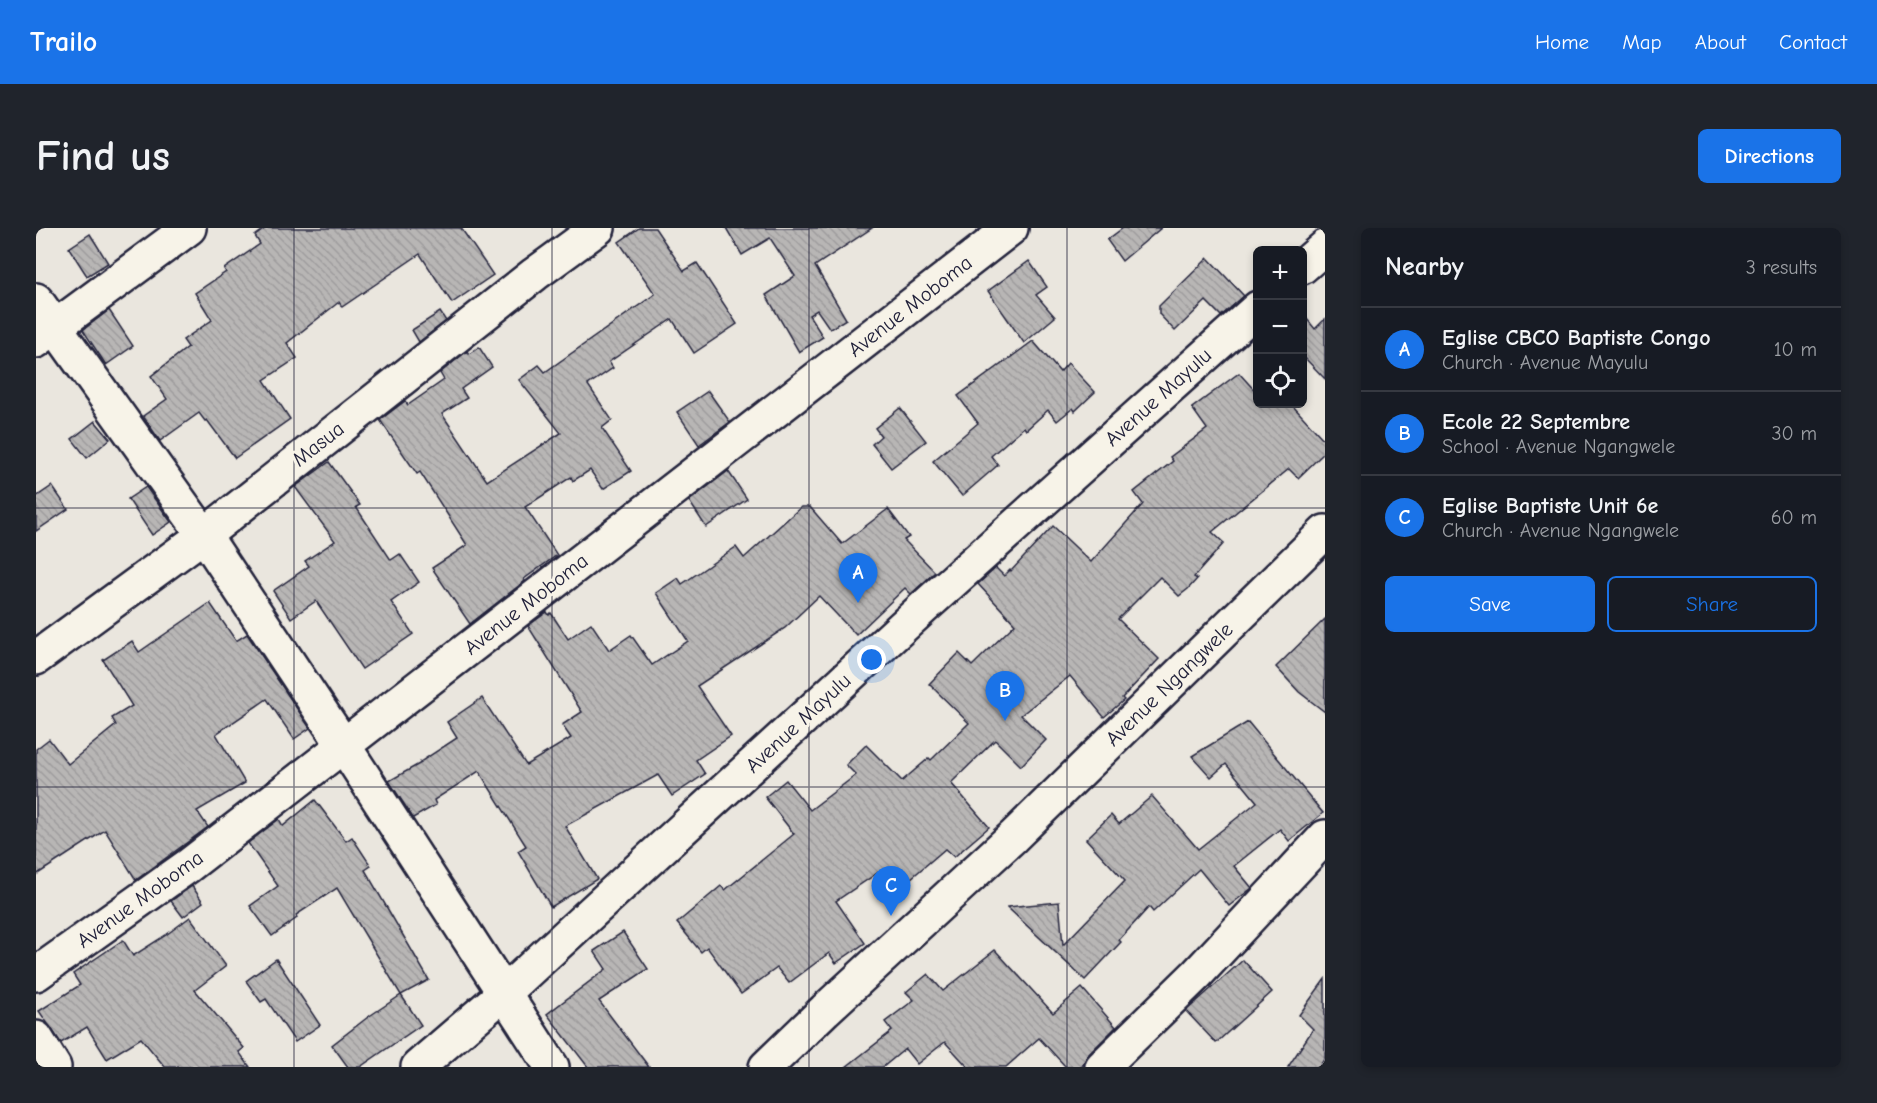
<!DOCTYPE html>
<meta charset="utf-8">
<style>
:root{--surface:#171b24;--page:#20242c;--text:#f1f3f6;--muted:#9ea1a6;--line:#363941;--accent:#1a73e8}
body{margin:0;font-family:"Comic Neue",sans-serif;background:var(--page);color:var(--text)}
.controls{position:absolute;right:18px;top:18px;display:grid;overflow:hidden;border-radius:9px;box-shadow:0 3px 9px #0003}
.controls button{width:54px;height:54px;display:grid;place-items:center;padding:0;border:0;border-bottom:2px solid var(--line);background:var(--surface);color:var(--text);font:30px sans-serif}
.you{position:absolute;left:836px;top:432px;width:21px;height:21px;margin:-15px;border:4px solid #fff;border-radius:50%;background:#1a73e8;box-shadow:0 0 0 9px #1a73e833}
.badge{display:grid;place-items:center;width:39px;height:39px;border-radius:50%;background:var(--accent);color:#fff;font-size:20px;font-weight:700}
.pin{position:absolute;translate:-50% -50px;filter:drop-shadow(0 2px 3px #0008)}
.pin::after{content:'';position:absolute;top:32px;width:21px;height:18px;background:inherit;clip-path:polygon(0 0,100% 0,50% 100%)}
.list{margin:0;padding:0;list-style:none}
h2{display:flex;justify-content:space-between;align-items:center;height:78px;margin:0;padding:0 24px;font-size:26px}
h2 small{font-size:20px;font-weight:400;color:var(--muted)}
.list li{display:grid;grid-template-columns:39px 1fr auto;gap:18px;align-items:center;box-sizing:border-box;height:84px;padding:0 24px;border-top:2px solid var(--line)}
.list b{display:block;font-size:22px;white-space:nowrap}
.list p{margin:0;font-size:20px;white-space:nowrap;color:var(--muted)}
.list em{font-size:20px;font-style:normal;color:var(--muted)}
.actions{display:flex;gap:12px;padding:18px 24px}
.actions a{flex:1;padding:14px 0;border:2px solid var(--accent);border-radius:9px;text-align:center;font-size:21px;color:var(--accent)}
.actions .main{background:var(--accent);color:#fff}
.icon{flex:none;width:33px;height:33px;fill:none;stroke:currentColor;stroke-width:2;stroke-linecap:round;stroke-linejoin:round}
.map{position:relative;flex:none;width:1289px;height:839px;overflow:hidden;border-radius:9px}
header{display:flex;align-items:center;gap:36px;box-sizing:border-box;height:84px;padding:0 30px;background:var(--accent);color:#fff}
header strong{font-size:28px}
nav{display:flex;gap:33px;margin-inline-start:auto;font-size:21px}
.intro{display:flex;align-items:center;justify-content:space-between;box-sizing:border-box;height:144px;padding:0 36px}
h1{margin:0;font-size:42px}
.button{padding:15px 27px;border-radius:9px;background:var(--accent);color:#fff;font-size:21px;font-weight:700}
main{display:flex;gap:36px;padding:0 36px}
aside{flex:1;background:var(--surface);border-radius:9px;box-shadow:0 3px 9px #0003}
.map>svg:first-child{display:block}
.building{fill:url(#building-back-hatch);stroke:#22223b;stroke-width:1.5}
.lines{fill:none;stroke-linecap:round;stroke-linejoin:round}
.minor-casing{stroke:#22223b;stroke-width:38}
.minor{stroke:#f7f3e8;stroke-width:33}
.grid{fill:none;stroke:#22223b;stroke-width:1.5;stroke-opacity:0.55}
.labels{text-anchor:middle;stroke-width:6;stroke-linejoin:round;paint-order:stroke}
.street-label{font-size:21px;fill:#22223b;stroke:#f7f3e8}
</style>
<header>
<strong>Trailo</strong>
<nav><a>Home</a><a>Map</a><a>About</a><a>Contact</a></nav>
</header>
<div class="intro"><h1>Find us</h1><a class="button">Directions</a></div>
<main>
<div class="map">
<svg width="1289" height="839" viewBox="0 0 1289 839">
<defs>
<pattern id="building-back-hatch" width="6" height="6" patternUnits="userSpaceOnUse" patternTransform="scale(1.5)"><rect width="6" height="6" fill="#b8b6b5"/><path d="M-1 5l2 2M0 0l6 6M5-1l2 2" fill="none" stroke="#9e9c9d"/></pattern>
</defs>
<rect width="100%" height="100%" fill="#eae6de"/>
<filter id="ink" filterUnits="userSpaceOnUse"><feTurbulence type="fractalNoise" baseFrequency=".0167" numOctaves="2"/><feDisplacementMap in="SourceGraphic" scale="12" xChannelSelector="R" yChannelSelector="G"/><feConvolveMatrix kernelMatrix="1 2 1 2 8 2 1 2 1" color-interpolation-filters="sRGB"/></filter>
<g filter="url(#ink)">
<g class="building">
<path d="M 230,0 L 425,0 L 457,47 L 416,75 L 384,26 L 306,79 L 303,74 L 251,115 L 261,130 L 228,152 L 254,191 L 199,230 L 171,192 L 169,193 L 163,185 L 124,213 L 107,188 L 131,171 L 115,148 L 152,119 L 147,112 L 176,92 L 159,65 L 190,44 L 188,41 L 224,16 L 219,8 Z"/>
<path d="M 603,0 L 619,0 L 648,43 L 661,35 L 701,96 L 658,125 L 636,91 L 573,134 L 577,140 L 552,157 L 576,192 L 566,200 L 595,243 L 567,261 L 554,242 L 537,253 L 535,249 L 489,279 L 521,327 L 488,351 L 489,353 L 434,396 L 396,340 L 431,317 L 384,244 L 381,246 L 344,192 L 369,173 L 372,177 L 408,152 L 404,145 L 431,123 L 433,126 L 443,119 L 456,139 L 425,161 L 431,170 L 406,186 L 451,253 L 525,205 L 483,152 L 503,137 L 509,144 L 619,66 L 583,14 Z"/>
<path d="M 690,0 L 836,0 L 779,38 L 810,91 L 794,101 L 781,82 L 773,87 L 787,109 L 763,124 L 730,67 L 759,48 L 734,10 L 706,27 Z"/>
<path d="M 1087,0 L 1125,0 L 1086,33 L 1071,12 Z"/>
<path d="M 54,6 L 72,35 L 51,48 L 33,20 Z"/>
<path d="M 1172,30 L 1208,68 L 1185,88 L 1170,73 L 1139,103 L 1123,86 L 1123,78 Z"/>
<path d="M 993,33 L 1011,59 L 1000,67 L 1019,89 L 988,115 L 952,63 Z"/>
<path d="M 73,82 L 97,118 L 70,137 L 47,102 Z"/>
<path d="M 404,84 L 410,93 L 383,114 L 376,102 Z"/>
<path d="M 1266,85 L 1279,101 L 1289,91 L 1289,151 L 1266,127 Z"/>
<path d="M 997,113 L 1024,144 L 1032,135 L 1059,164 L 1039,183 L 1037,180 L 1021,193 L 1012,182 L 990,202 L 988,199 L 955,228 L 962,237 L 926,268 L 897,233 L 942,195 L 922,168 Z"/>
<path d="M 1203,145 L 1221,165 L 1221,176 L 1255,176 L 1289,213 L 1289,224 L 1262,250 L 1253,241 L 1176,304 L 1188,315 L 1158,349 L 1161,351 L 1152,361 L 1143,368 L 1124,349 L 1082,391 L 1123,431 L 1086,470 L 1088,472 L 1068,489 L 1034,448 L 985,487 L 1010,512 L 985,538 L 959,512 L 915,555 L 953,599 L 918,629 L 909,621 L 860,663 L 843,644 L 800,673 L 829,715 L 800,735 L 793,725 L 753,755 L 741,740 L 705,766 L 671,719 L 665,724 L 641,695 L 685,658 L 689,662 L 758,606 L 729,569 L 750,552 L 774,582 L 820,547 L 810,537 L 830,517 L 866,553 L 893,530 L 895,532 L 933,495 L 893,456 L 923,425 L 936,438 L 979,396 L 942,356 L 960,340 L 968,348 L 974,342 L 975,343 L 1017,298 L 1055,334 L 1107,276 L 1098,264 L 1137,233 L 1134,229 L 1171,201 L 1156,180 Z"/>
<path d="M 672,163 L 694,194 L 663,217 L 641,184 Z"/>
<path d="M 864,180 L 890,213 L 855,240 L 836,216 L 845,208 L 839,200 Z"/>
<path d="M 59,193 L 74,211 L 51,230 L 36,211 Z"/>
<path d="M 293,234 L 324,277 L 320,279 L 355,332 L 364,326 L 383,354 L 355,374 L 377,406 L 326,441 L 280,373 L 255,390 L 237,363 L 273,338 L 269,333 L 299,313 L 259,259 Z"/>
<path d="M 692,243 L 711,271 L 670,299 L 653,273 Z"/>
<path d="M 16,258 L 32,281 L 0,303 L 0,269 Z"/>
<path d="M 110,259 L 135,294 L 116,307 L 92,271 Z"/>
<path d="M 765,279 L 774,279 L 806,316 L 852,281 L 873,309 L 868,312 L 899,344 L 875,366 L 869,360 L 820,407 L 783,368 L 749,400 L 661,458 L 695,508 L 660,532 L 669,546 L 636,568 L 622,547 L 529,598 L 561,651 L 515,679 L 482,623 L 490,618 L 443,543 L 398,572 L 400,577 L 377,590 L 353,553 L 385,535 L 384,534 L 421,510 L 411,494 L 446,470 L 490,537 L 535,510 L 526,497 L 546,484 L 492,398 L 511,384 L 513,387 L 515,385 L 532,411 L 555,395 L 573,422 L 595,407 L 616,437 L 652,413 L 620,365 L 642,350 L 646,356 L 700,319 L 708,330 Z"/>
<path d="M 174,375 L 200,413 L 211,406 L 274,500 L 258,511 L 231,471 L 180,506 L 209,555 L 161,583 L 172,599 L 100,652 L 69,602 L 0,647 L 0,521 L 13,511 L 32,536 L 80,497 L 76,490 L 96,478 L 67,432 L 96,413 L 103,424 Z"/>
<path d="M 1289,391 L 1289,484 L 1263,464 L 1240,439 Z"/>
<path d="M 1212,494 L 1287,585 L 1253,613 L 1244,601 L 1198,638 L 1216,660 L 1193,678 L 1163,641 L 1117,684 L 1113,679 L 1083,712 L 1085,714 L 1049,752 L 971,679 L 1023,674 L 1027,717 L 1089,653 L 1050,611 L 1075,587 L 1083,596 L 1116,568 L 1162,621 L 1221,574 L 1190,536 L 1175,549 L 1156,528 Z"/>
<path d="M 279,572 L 310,613 L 316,609 L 335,638 L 329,642 L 393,752 L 365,767 L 301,660 L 260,687 L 261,690 L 236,708 L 214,678 L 242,658 L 212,615 L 243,591 L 247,598 Z"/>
<path d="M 156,658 L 167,674 L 147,689 L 135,673 Z"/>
<path d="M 154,689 L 190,738 L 159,762 L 208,820 L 203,824 L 214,839 L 129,839 L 105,810 L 71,831 L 51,799 L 25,815 L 3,783 L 44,757 L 37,746 L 87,712 L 97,728 L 130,707 Z"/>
<path d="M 587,704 L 612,741 L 563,773 L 613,839 L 552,839 L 511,786 L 570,741 L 558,723 Z"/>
<path d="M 959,722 L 1017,785 L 1046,760 L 1080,799 L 1053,826 L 1045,839 L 1030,839 L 1003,810 L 970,839 L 932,839 L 909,814 L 881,836 L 869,821 L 847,839 L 810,839 L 856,803 L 849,794 L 878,772 L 870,764 L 892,746 L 907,763 Z"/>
<path d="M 240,731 L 284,797 L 259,814 L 230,771 L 225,774 L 210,753 Z"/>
<path d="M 1207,732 L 1236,764 L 1180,815 L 1150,783 Z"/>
<path d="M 1289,751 L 1289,830 L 1283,839 L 1252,839 L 1277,801 L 1263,787 Z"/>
<path d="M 365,767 L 385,797 L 324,839 L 312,839 L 296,817 L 332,789 Z"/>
</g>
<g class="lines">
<defs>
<g id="minor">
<path d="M 1266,39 L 1289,19"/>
<path d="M 0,72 L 168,307 L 308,518 L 516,839"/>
<path d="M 0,113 L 153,0"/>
<path d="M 0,430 L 168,307 L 499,46 L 562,0"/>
<path d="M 0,746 L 152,638 L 975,0"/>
<path d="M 0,810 L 18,839"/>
<path d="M 382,839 L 468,765 L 887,380 L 1222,80"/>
<path d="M 730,839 L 789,782 L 977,609 L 1289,304"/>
<path d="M 1066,839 L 1161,746 L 1289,609"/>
</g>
</defs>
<use href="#minor" class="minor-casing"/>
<use href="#minor" class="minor"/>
</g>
</g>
<path class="grid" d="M 258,0 L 258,839M 516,0 L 516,839M 773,0 L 773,839M 1031,0 L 1031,839M 0,280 L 1289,280M 0,559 L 1289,559"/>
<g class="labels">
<g class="street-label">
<text transform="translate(874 78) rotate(-38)" y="7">Avenue Moboma</text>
<text transform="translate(1122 169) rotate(-42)" y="7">Avenue Mayulu</text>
<text transform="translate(282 216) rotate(-38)" y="7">Masua</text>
<text transform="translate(490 376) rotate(-38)" y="7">Avenue Moboma</text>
<text transform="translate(1133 456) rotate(-44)" y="7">Avenue Ngangwele</text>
<text transform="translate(762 495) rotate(-43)" y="7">Avenue Mayulu</text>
<text transform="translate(104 671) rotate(-36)" y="7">Avenue Moboma</text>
</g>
</g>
</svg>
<div class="controls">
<button>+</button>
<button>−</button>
<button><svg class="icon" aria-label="locate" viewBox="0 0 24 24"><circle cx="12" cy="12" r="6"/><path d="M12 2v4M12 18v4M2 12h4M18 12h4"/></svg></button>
</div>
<div class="you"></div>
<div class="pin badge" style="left:822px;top:375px">A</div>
<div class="pin badge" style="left:969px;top:493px">B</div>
<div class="pin badge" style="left:855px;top:688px">C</div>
</div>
<aside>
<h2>Nearby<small>3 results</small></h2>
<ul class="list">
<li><span class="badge">A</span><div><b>Eglise CBCO Baptiste Congo</b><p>Church · Avenue Mayulu</p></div><em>10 m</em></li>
<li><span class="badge">B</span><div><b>Ecole 22 Septembre</b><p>School · Avenue Ngangwele</p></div><em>30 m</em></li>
<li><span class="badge">C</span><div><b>Eglise Baptiste Unit 6e</b><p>Church · Avenue Ngangwele</p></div><em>60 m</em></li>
</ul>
<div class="actions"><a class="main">Save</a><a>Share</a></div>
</aside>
</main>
